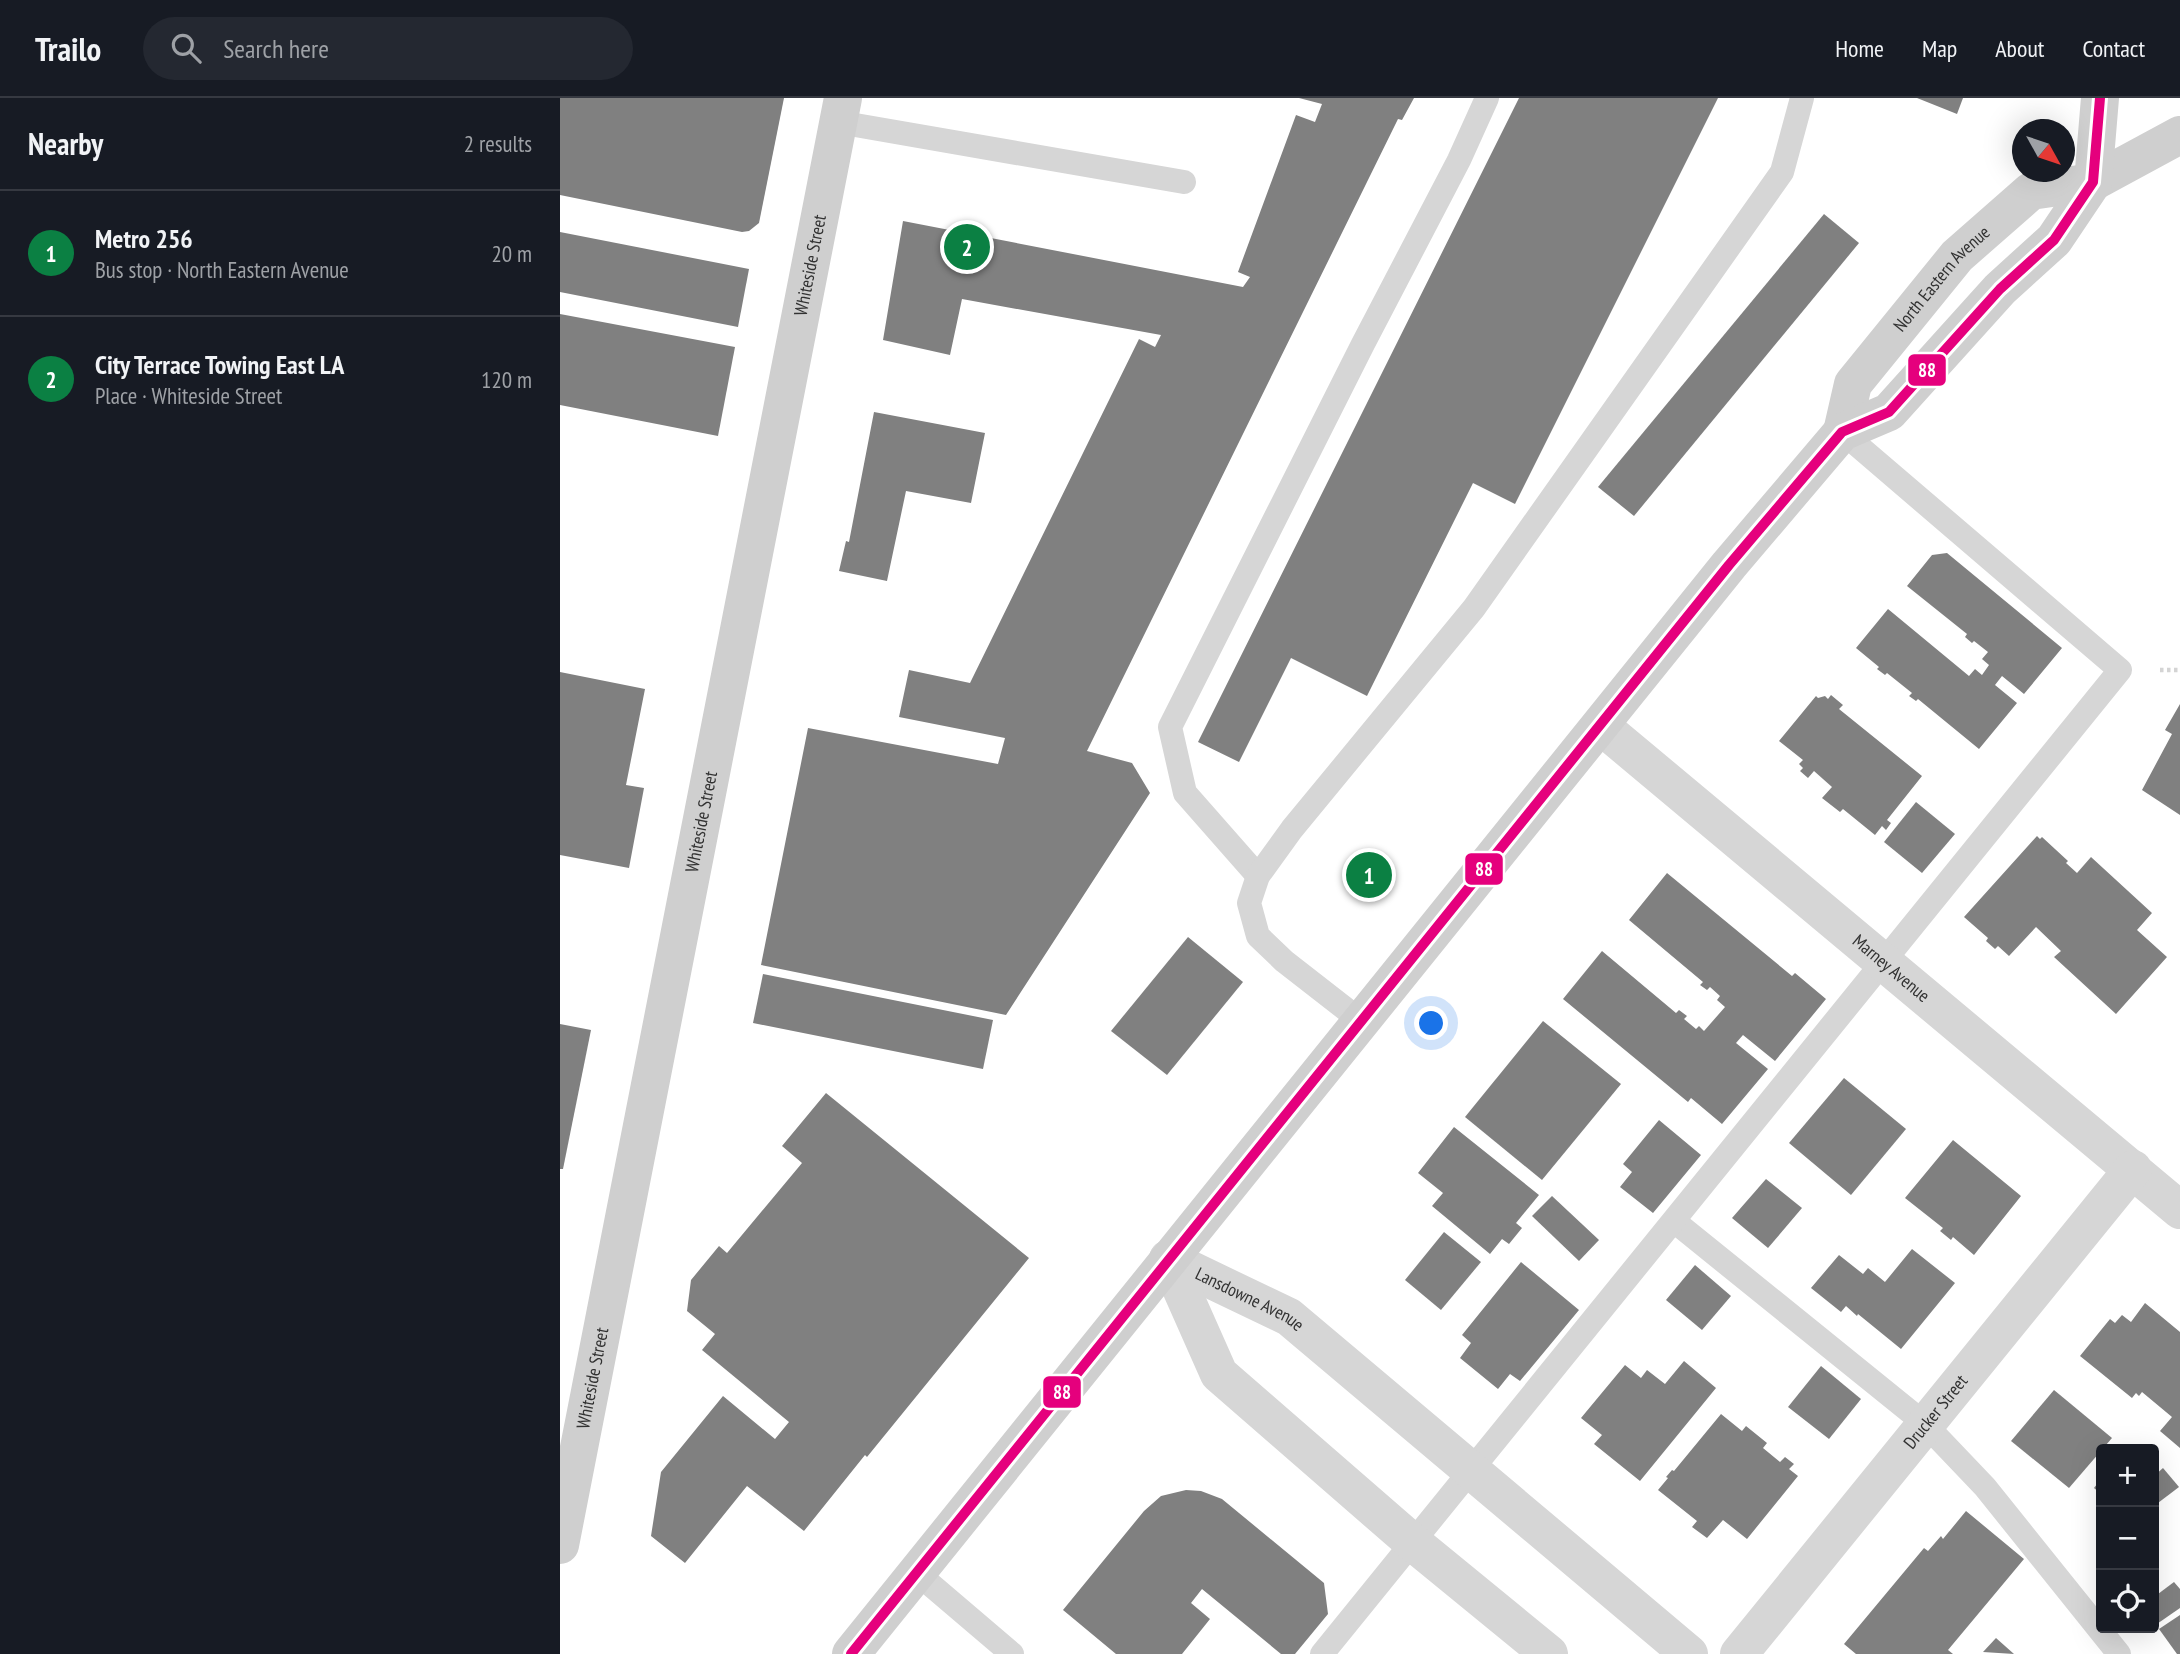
<!DOCTYPE html>
<meta charset="utf-8">
<style>
:root{--surface:#171b24;--page:#242831;--text:#f1f3f6;--muted:#9ea1a6;--line:#363941;--accent:#0b8043}
body{margin:0;font-family:"PT Sans Narrow",sans-serif;background:var(--page);color:var(--text)}
.controls{position:absolute;right:21px;bottom:21px;display:grid;overflow:hidden;border-radius:7px;box-shadow:0 7px 28px #0002}
.controls button{width:63px;height:63px;display:grid;place-items:center;padding:0;border:0;border-bottom:2px solid var(--line);background:var(--surface);color:var(--text);font:35px sans-serif}
.compass{position:absolute;left:1452px;top:21px;width:63px;height:63px;border-radius:50%;background:var(--surface);box-shadow:0 7px 28px #0002;rotate:130deg}
.you{position:absolute;left:872px;top:926px;width:24px;height:24px;margin:-18px;border:5px solid #fff;border-radius:50%;background:#1a73e8;box-shadow:0 0 0 10px #1a73e833}
.badge{display:grid;place-items:center;width:46px;height:46px;border-radius:50%;background:var(--accent);color:#fff;font-size:23px;font-weight:700}
.pin{position:absolute;translate:-50% -50%;border:4px solid #fff;box-shadow:0 2px 7px #0006}
.list{margin:0;padding:0;list-style:none}
h2{display:flex;justify-content:space-between;align-items:center;height:91px;margin:0;padding:0 28px;font-size:30px}
h2 small{font-size:23px;font-weight:400;color:var(--muted)}
.list li{display:grid;grid-template-columns:46px 1fr auto;gap:21px;align-items:center;box-sizing:border-box;height:126px;padding:0 28px;border-top:2px solid var(--line)}
.list b{display:block;font-size:26px;white-space:nowrap}
.list p{margin:0;font-size:23px;white-space:nowrap;color:var(--muted)}
.list em{font-size:23px;font-style:normal;color:var(--muted)}
.icon{flex:none;width:38px;height:38px;fill:none;stroke:currentColor;stroke-width:2;stroke-linecap:round;stroke-linejoin:round}
.map{position:relative;flex:none;width:1620px;height:1556px;overflow:hidden}
header{display:flex;align-items:center;gap:42px;box-sizing:border-box;height:98px;padding:0 35px;background:var(--surface);border-bottom:2px solid var(--line)}
header strong{font-size:33px}
nav{display:flex;gap:38px;margin-inline-start:auto;font-size:24px}
.search{width:490px;height:63px;background:var(--page);display:flex;align-items:center;gap:18px;box-sizing:border-box;padding:0 24px;border-radius:38px;color:var(--muted);font-size:26px}
main{display:flex}
aside{flex:1;background:var(--surface)}
.map>svg:first-child{display:block}
.building{fill:#808080}
.lines{fill:none;stroke-linecap:round;stroke-linejoin:round}
.path{stroke:#d4d4d4;stroke-width:4.5;stroke-dasharray:3.5 3.5;stroke-linecap:butt}
.lane{stroke:#d6d6d6;stroke-width:24}
.street{stroke:#d6d6d6;stroke-width:38}
.secondary{stroke:#cfcfcf;stroke-width:38}
.bus-1-casing{stroke:#fff;stroke-width:16}
.bus-1{stroke:#e5007d;stroke-width:10}
.labels{text-anchor:middle;stroke-width:7;stroke-linejoin:round;paint-order:stroke}
.street-label{font-size:18px;fill:#323232;stroke:#fff}
.line-badge{stroke:#fff;stroke-width:2.5}
.badge-label{font-size:19px;text-anchor:middle;font-weight:bold;fill:#fff}
</style>
<header>
<strong>Trailo</strong>
<div class="search"><svg class="icon" aria-label="search" viewBox="0 0 24 24"><circle cx="10" cy="10" r="6"/><path d="M15 15l6 6"/></svg>Search here</div>
<nav><a>Home</a><a>Map</a><a>About</a><a>Contact</a></nav>
</header>
<main>
<aside>
<h2>Nearby<small>2 results</small></h2>
<ul class="list">
<li><span class="badge">1</span><div><b>Metro 256</b><p>Bus stop · North Eastern Avenue</p></div><em>20 m</em></li>
<li><span class="badge">2</span><div><b>City Terrace Towing East LA</b><p>Place · Whiteside Street</p></div><em>120 m</em></li>
</ul>
</aside>
<div class="map">
<svg width="1620" height="1556" viewBox="0 0 1620 1556">
<rect width="100%" height="100%" fill="#fff"/>
<g class="building">
<path d="M 0,0 L 224,0 L 199,125 L 189,133 L 182,134 L 0,97 Z"/>
<path d="M 739,0 L 854,0 L 842,22 L 838,21 L 527,653 L 572,665 L 590,695 L 446,917 L 201,867 L 248,630 L 438,666 L 445,640 L 339,619 L 349,572 L 410,585 L 579,241 L 595,249 L 601,237 L 402,201 L 390,257 L 323,242 L 343,123 L 683,189 L 690,179 L 678,174 L 736,17 L 755,24 L 762,6 Z"/>
<path d="M 959,0 L 1158,0 L 955,406 L 913,385 L 807,598 L 731,560 L 679,664 L 638,644 Z"/>
<path d="M 1357,0 L 1403,0 L 1397,16 Z"/>
<path d="M 1264,116 L 1299,145 L 1074,418 L 1038,389 Z"/>
<path d="M 0,134 L 189,171 L 178,229 L 0,194 Z"/>
<path d="M 0,216 L 175,249 L 158,338 L 0,307 Z"/>
<path d="M 314,314 L 425,335 L 411,405 L 346,393 L 327,483 L 279,473 L 286,443 L 289,444 Z"/>
<path d="M 1387,455 L 1502,550 L 1464,596 L 1442,578 L 1435,587 L 1457,605 L 1419,651 L 1358,601 L 1356,603 L 1349,598 L 1352,595 L 1327,575 L 1325,577 L 1317,571 L 1319,569 L 1296,550 L 1328,511 L 1409,578 L 1415,571 L 1422,577 L 1429,567 L 1422,561 L 1428,554 L 1414,543 L 1412,545 L 1405,539 L 1407,536 L 1347,488 L 1372,457 Z"/>
<path d="M 0,574 L 85,591 L 66,687 L 84,690 L 69,770 L 0,757 Z"/>
<path d="M 1271,597 L 1283,607 L 1279,611 L 1362,678 L 1327,722 L 1331,725 L 1326,732 L 1322,728 L 1315,737 L 1283,711 L 1280,714 L 1262,700 L 1272,689 L 1254,673 L 1248,680 L 1240,673 L 1243,670 L 1239,666 L 1243,662 L 1219,643 L 1256,598 L 1258,600 L 1265,598 L 1268,601 Z"/>
<path d="M 1620,606 L 1620,717 L 1582,692 L 1612,636 L 1605,632 Z"/>
<path d="M 1356,704 L 1395,736 L 1362,775 L 1324,744 Z"/>
<path d="M 1477,738 L 1480,741 L 1482,739 L 1508,763 L 1506,765 L 1517,775 L 1531,759 L 1592,815 L 1577,832 L 1607,859 L 1556,916 L 1494,859 L 1501,853 L 1476,829 L 1449,858 L 1438,848 L 1435,851 L 1426,843 L 1428,840 L 1404,819 Z"/>
<path d="M 1107,775 L 1232,878 L 1235,875 L 1266,901 L 1215,963 L 1183,937 L 1176,945 L 1208,971 L 1162,1026 L 1131,1000 L 1128,1004 L 1003,901 L 1042,853 L 1116,915 L 1119,912 L 1127,918 L 1124,921 L 1136,931 L 1139,928 L 1144,933 L 1165,909 L 1157,902 L 1160,898 L 1150,889 L 1147,892 L 1140,887 L 1143,884 L 1069,822 Z"/>
<path d="M 628,839 L 683,884 L 607,977 L 551,933 Z"/>
<path d="M 203,876 L 433,922 L 423,971 L 193,925 Z"/>
<path d="M 983,923 L 1061,986 L 982,1082 L 905,1019 Z"/>
<path d="M 0,926 L 31,932 L 3,1071 L 0,1071 Z"/>
<path d="M 1284,980 L 1346,1031 L 1291,1097 L 1229,1045 Z"/>
<path d="M 266,995 L 469,1160 L 307,1359 L 305,1357 L 244,1433 L 187,1388 L 125,1465 L 91,1438 L 101,1374 L 163,1298 L 215,1341 L 229,1324 L 142,1252 L 155,1236 L 127,1213 L 131,1182 L 159,1148 L 167,1155 L 242,1065 L 222,1048 Z"/>
<path d="M 1099,1022 L 1141,1057 L 1093,1115 L 1060,1089 L 1072,1074 L 1063,1066 Z"/>
<path d="M 894,1029 L 979,1097 L 956,1125 L 962,1130 L 949,1146 L 942,1141 L 930,1156 L 872,1108 L 883,1095 L 858,1075 Z"/>
<path d="M 1393,1042 L 1461,1098 L 1414,1157 L 1393,1139 L 1391,1142 L 1380,1133 L 1383,1130 L 1345,1100 Z"/>
<path d="M 1206,1081 L 1242,1110 L 1208,1150 L 1172,1120 Z"/>
<path d="M 992,1098 L 1039,1142 L 1019,1163 L 972,1118 Z"/>
<path d="M 884,1134 L 921,1164 L 881,1212 L 845,1182 Z"/>
<path d="M 1352,1151 L 1395,1185 L 1341,1251 L 1298,1216 L 1297,1218 L 1286,1208 L 1281,1214 L 1251,1190 L 1279,1157 L 1303,1176 L 1308,1170 L 1325,1184 Z"/>
<path d="M 961,1164 L 1019,1212 L 960,1283 L 950,1276 L 938,1291 L 900,1260 L 911,1245 L 902,1237 Z"/>
<path d="M 1135,1167 L 1171,1198 L 1142,1232 L 1106,1202 Z"/>
<path d="M 1585,1205 L 1620,1234 L 1620,1350 L 1600,1333 L 1612,1319 L 1582,1294 L 1579,1298 L 1576,1295 L 1572,1300 L 1520,1258 L 1550,1221 L 1555,1225 L 1562,1217 L 1571,1224 Z"/>
<path d="M 1124,1263 L 1156,1290 L 1080,1383 L 1034,1346 L 1042,1337 L 1021,1320 L 1065,1267 L 1081,1280 L 1087,1272 L 1105,1286 Z"/>
<path d="M 1261,1268 L 1301,1301 L 1269,1341 L 1228,1309 Z"/>
<path d="M 1494,1292 L 1552,1340 L 1509,1390 L 1451,1343 Z"/>
<path d="M 1161,1316 L 1182,1333 L 1186,1328 L 1207,1345 L 1203,1350 L 1220,1364 L 1225,1359 L 1234,1366 L 1229,1371 L 1238,1378 L 1187,1441 L 1163,1422 L 1147,1440 L 1132,1429 L 1137,1423 L 1098,1392 L 1108,1380 L 1106,1379 L 1112,1372 L 1114,1373 Z"/>
<path d="M 1603,1370 L 1619,1389 L 1594,1408 L 1594,1378 Z"/>
<path d="M 1541,1381 L 1541,1396 L 1534,1390 Z"/>
<path d="M 626,1392 L 641,1393 L 662,1401 L 764,1485 L 768,1516 L 735,1556 L 721,1556 L 642,1491 L 631,1505 L 650,1521 L 622,1556 L 556,1556 L 503,1512 L 584,1413 L 601,1398 Z"/>
<path d="M 1406,1413 L 1464,1461 L 1388,1552 L 1393,1556 L 1296,1556 L 1284,1546 L 1364,1450 L 1368,1453 L 1381,1438 L 1383,1441 Z"/>
<path d="M 1614,1484 L 1620,1491 L 1620,1510 L 1594,1528 L 1594,1499 Z"/>
<path d="M 1620,1517 L 1620,1556 L 1617,1556 L 1599,1531 Z"/>
<path d="M 1436,1540 L 1454,1556 L 1423,1554 Z"/>
</g>
<g class="lines">
<path class="path" d="M 1600,572 L 1620,572"/>
<g class="lane">
<path d="M 278,24 L 624,84"/>
<path d="M 698,778 L 625,695 L 610,629 L 803,246 L 899,62 L 927,0"/>
<path d="M 801,923 L 724,863 L 698,838 L 689,805 L 698,778 L 732,731 L 914,510 L 1222,74 L 1242,0"/>
<path d="M 1114,1123 L 1364,1325 L 1425,1389 L 1559,1556"/>
<path d="M 357,1475 L 452,1556"/>
<path d="M 762,1556 L 1560,572 L 1282,334"/>
</g>
<g class="street">
<path id="s1" d="M 1041,628 L 1620,1112"/>
<path id="s2" d="M 608,1161 L 729,1219 L 1129,1556"/>
<path d="M 608,1161 L 659,1276 L 851,1443 L 989,1556"/>
<path id="s3" d="M 1179,1556 L 1573,1071"/>
</g>
<g class="secondary">
<path id="s4" d="M 1282,334 L 1293,286 L 1397,158 L 1471,93 L 1533,84 L 1620,37"/>
<path id="s5" d="M 0,1447 L 283,0"/>
<path d="M 291,1556 L 1169,467 L 1282,334 L 1329,314 L 1440,191 L 1494,142 L 1533,84 L 1540,0"/>
</g>
<defs>
<path id="bus-1" d="M 291,1556 L 1169,467 L 1282,334 L 1329,314 L 1440,191 L 1494,142 L 1533,84 L 1540,0"/>
</defs>
<use href="#bus-1" class="bus-1-casing"/>
<use href="#bus-1" class="bus-1"/>
</g>
<g class="labels">
<g class="street-label">
<text dy="6" stroke="none"><textPath href="#s5" startOffset="1304">Whiteside Street</textPath></text>
<text dy="6" stroke="none"><textPath href="#s4" startOffset="187">North Eastern Avenue</textPath></text>
<text dy="6" stroke="none"><textPath href="#s5" startOffset="737">Whiteside Street</textPath></text>
<text dy="6" stroke="none"><textPath href="#s1" startOffset="378">Marney Avenue</textPath></text>
<text dy="6" stroke="none"><textPath href="#s2" startOffset="91">Lansdowne Avenue</textPath></text>
<text dy="6" stroke="none"><textPath href="#s5" startOffset="170">Whiteside Street</textPath></text>
<text dy="6" stroke="none"><textPath href="#s3" startOffset="312">Drucker Street</textPath></text>
</g>
</g>
<g class="line-badge">
<rect x="1347" y="255" width="40" height="34" rx="7" fill="#e5007d"/>
<rect x="904" y="754" width="40" height="34" rx="7" fill="#e5007d"/>
<rect x="482" y="1277" width="40" height="34" rx="7" fill="#e5007d"/>
</g>
<g class="badge-label">
<text x="1367" y="279">88</text>
<text x="924" y="778">88</text>
<text x="502" y="1301">88</text>
</g>
</svg>
<div class="controls">
<button>+</button>
<button>−</button>
<button><svg class="icon" aria-label="locate" viewBox="0 0 24 24"><circle cx="12" cy="12" r="6"/><path d="M12 2v4M12 18v4M2 12h4M18 12h4"/></svg></button>
</div>
<svg class="compass" viewBox="-18 -18 36 36"><path d="M0-13l5 13h-10z" fill="#e53935"/><path d="M0 13l5-13h-10z" fill="#9ea1a6"/></svg>
<div class="you"></div>
<div class="pin badge" style="left:809px;top:777px">1</div>
<div class="pin badge" style="left:407px;top:149px">2</div>
</div>
</main>
